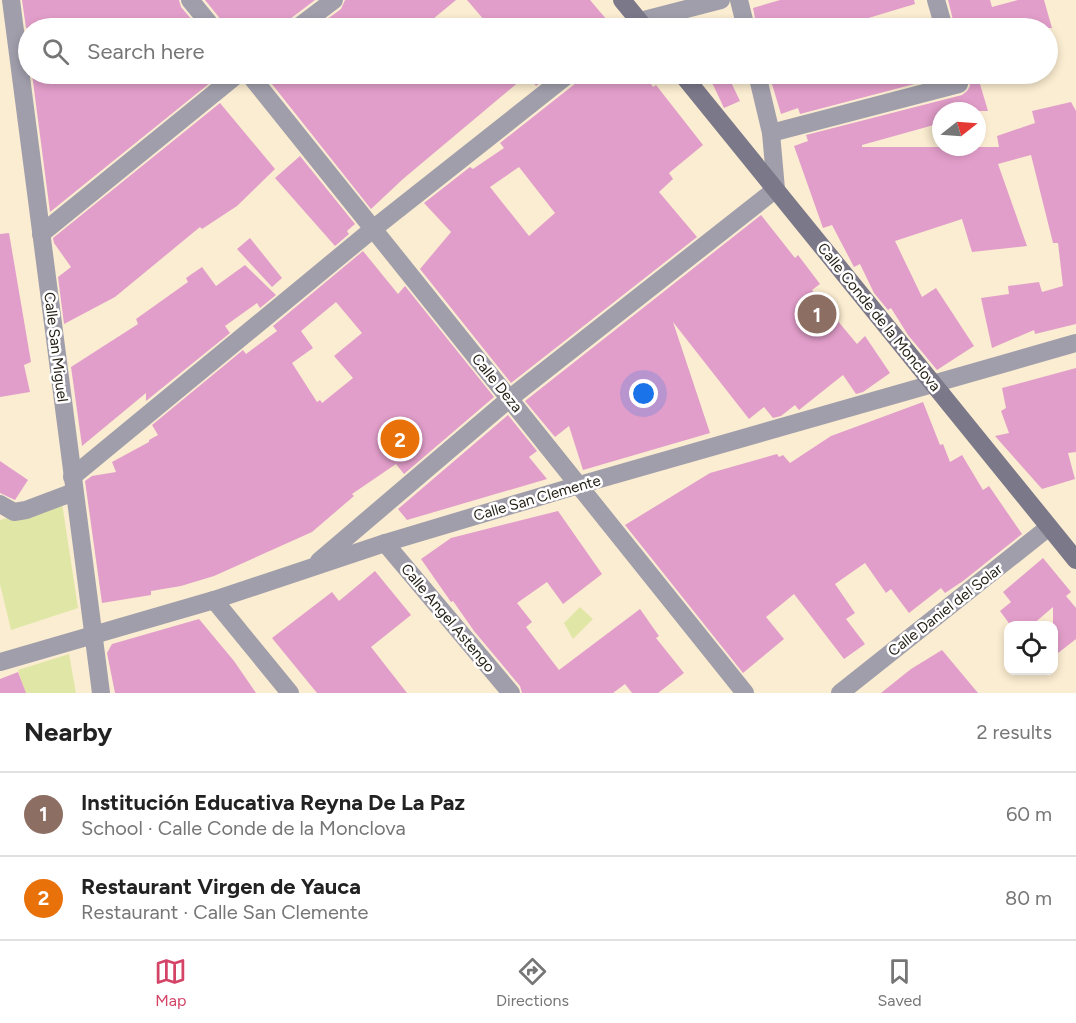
<!DOCTYPE html>
<meta charset="utf-8">
<style>
:root{--surface:#fff;--page:#f2f2f2;--text:#222;--muted:#767676;--line:#e0e0e0;--accent:#d44467}
body{margin:0;font-family:Figtree,sans-serif;background:var(--page);color:var(--text)}
.controls{position:absolute;right:18px;bottom:18px;display:grid;overflow:hidden;border-radius:12px;box-shadow:0 3px 9px #0003}
.controls button{width:54px;height:54px;display:grid;place-items:center;padding:0;border:0;border-bottom:2px solid var(--line);background:var(--surface);color:var(--text);font:30px sans-serif}
.compass{position:absolute;left:932px;top:102px;width:54px;height:54px;border-radius:50%;background:var(--surface);box-shadow:0 3px 9px #0003;rotate:73deg}
.you{position:absolute;left:644px;top:394px;width:21px;height:21px;margin:-15px;border:4px solid #fff;border-radius:50%;background:#1a73e8;box-shadow:0 0 0 9px #1a73e833}
.badge{display:grid;place-items:center;width:39px;height:39px;border-radius:50%;background:var(--accent);color:#fff;font-size:20px;font-weight:700}
.pin{position:absolute;translate:-50% -50%;border:3px solid #fff;box-shadow:0 2px 6px #0006}
.list{margin:0;padding:0;list-style:none}
h2{display:flex;justify-content:space-between;align-items:center;height:78px;margin:0;padding:0 24px;font-size:26px}
h2 small{font-size:20px;font-weight:400;color:var(--muted)}
.list li{display:grid;grid-template-columns:39px 1fr auto;gap:18px;align-items:center;box-sizing:border-box;height:84px;padding:0 24px;border-top:2px solid var(--line)}
.list b{display:block;font-size:22px;white-space:nowrap}
.list p{margin:0;font-size:20px;white-space:nowrap;color:var(--muted)}
.list em{font-size:20px;font-style:normal;color:var(--muted)}
.icon{flex:none;width:33px;height:33px;fill:none;stroke:currentColor;stroke-width:2;stroke-linecap:round;stroke-linejoin:round}
.map{position:relative;flex:none;width:1076px;height:693px;overflow:hidden}
.search{position:absolute;background:var(--surface);box-shadow:0 3px 9px #0003;left:18px;right:18px;top:18px;height:66px;display:flex;align-items:center;gap:15px;box-sizing:border-box;padding:0 21px;border-radius:33px;color:var(--muted);font-size:22px}
.sheet{height:246px;background:var(--surface)}
nav{display:flex;justify-content:space-around;align-items:center;box-sizing:border-box;height:84px;border-top:2px solid var(--line);background:var(--surface);font-size:16px;color:var(--muted)}
nav a{display:grid;justify-items:center;gap:3px}
nav .on{color:var(--accent)}
.map>svg:first-child{display:block}
.green{fill:#e0e7a6}
.building{fill:#e29eca;fill-rule:evenodd}
.lines{fill:none;stroke-linecap:round;stroke-linejoin:round}
.street{stroke:#a09eab;stroke-width:18}
.secondary{stroke:#7b788a;stroke-width:18}
.labels{text-anchor:middle;stroke-width:5;stroke-linejoin:round;paint-order:stroke}
.street-label{font-size:15px;fill:#241f15;stroke:#fff}
</style>
<div class="map">
<svg width="1076" height="693" viewBox="0 0 1076 693">
<rect width="100%" height="100%" fill="#fbedd1"/>
<g class="green">
<path d="M 62,503 L 78,608 L 11,630 L 0,584 L 0,520 Z"/>
<path d="M 580,607 L 593,619 L 573,639 L 564,623 Z"/>
<path d="M 69,654 L 76,693 L 25,693 L 18,670 Z"/>
</g>
<g class="building">
<path d="M 22,0 L 179,0 L 181,7 L 199,28 L 26,28 Z"/>
<path d="M 205,0 L 315,0 L 290,19 L 286,28 L 224,28 L 222,21 Z"/>
<path d="M 345,0 L 456,0 L 422,28 L 315,28 L 341,9 Z"/>
<path d="M 467,0 L 590,0 L 607,20 L 597,28 L 491,28 Z"/>
<path d="M 780,0 L 914,0 L 915,4 L 835,28 L 757,28 L 753,8 Z"/>
<path d="M 948,0 L 990,0 L 992,7 L 1018,0 L 1044,0 L 1052,28 L 955,28 Z"/>
<path d="M 32,74 L 221,74 L 50,212 Z"/>
<path d="M 264,74 L 483,74 L 491,83 L 502,74 L 551,74 L 536,86 L 527,75 L 403,179 L 371,209 Z"/>
<path d="M 580,74 L 644,74 L 653,87 L 656,85 L 703,145 L 669,173 L 673,179 L 659,192 L 697,237 L 511,383 L 420,269 L 451,232 L 424,203 L 470,167 L 473,169 L 504,148 L 500,143 L 576,83 ZM 519,167 L 555,213 L 529,236 L 490,187 Z"/>
<path d="M 708,74 L 727,74 L 740,101 L 724,108 Z"/>
<path d="M 769,74 L 945,74 L 945,76 L 800,114 L 798,108 L 781,114 Z"/>
<path d="M 968,74 L 977,74 L 988,111 L 941,111 L 941,123 L 862,145 L 862,147 L 999,147 L 997,136 L 1035,123 L 1032,111 L 1071,102 L 1076,111 L 1076,324 L 1035,334 L 1034,330 L 992,348 L 981,298 L 1009,294 L 1008,286 L 1039,282 L 1042,292 L 1063,286 L 1058,243 L 1053,243 L 1031,155 L 998,164 L 1027,246 L 972,252 L 962,219 L 895,241 L 922,297 L 936,288 L 974,346 L 937,370 L 908,335 L 891,308 L 888,310 L 874,293 L 860,264 L 854,267 L 832,225 L 823,228 L 794,146 L 808,141 L 806,135 L 962,95 L 967,91 L 970,86 Z"/>
<path d="M 220,103 L 275,169 L 237,206 L 202,229 L 200,227 L 115,297 L 64,324 L 58,277 L 71,267 L 54,243 L 53,238 Z"/>
<path d="M 300,156 L 355,224 L 347,231 L 349,234 L 335,246 L 275,178 Z"/>
<path d="M 761,215 L 795,258 L 798,255 L 820,284 L 812,290 L 857,344 L 865,336 L 890,373 L 863,392 L 856,394 L 843,375 L 799,410 L 795,405 L 781,416 L 773,418 L 764,407 L 749,419 L 673,322 L 710,433 L 583,470 L 569,426 L 555,437 L 525,401 Z"/>
<path d="M 9,233 L 31,362 L 24,365 L 30,392 L 0,397 L 0,234 Z"/>
<path d="M 250,238 L 282,278 L 272,287 L 237,249 Z"/>
<path d="M 363,251 L 398,294 L 405,286 L 494,397 L 404,474 L 396,464 L 352,494 L 354,496 L 312,532 L 214,576 L 181,586 L 151,591 L 151,595 L 102,603 L 85,481 L 92,476 L 116,472 L 112,462 L 149,442 L 149,440 L 158,435 L 152,425 L 243,350 L 246,354 L 277,331 L 273,326 ZM 336,302 L 362,333 L 334,356 L 353,378 L 322,403 L 320,400 L 317,402 L 292,363 L 313,348 L 301,331 Z"/>
<path d="M 245,265 L 276,295 L 260,308 L 257,303 L 225,326 L 230,333 L 146,401 L 146,393 L 82,446 L 71,367 L 138,324 L 136,319 L 188,282 L 186,278 L 202,267 L 216,286 Z"/>
<path d="M 1076,368 L 1076,452 L 1068,453 L 1075,479 L 1042,489 L 995,436 L 1009,433 L 1001,411 L 1006,408 L 1002,388 Z"/>
<path d="M 923,402 L 940,445 L 943,444 L 950,462 L 962,455 L 983,490 L 989,486 L 1022,534 L 963,581 L 945,593 L 941,588 L 909,613 L 891,589 L 886,593 L 865,563 L 835,584 L 855,613 L 846,619 L 865,644 L 844,659 L 794,594 L 766,617 L 784,639 L 743,673 L 625,525 L 710,473 L 777,454 L 779,457 L 783,455 L 790,463 L 831,436 Z"/>
<path d="M 508,415 L 537,451 L 529,457 L 547,479 L 407,520 L 398,509 Z"/>
<path d="M 0,461 L 28,480 L 15,500 L 0,493 Z"/>
<path d="M 558,511 L 602,574 L 563,604 L 547,582 L 517,603 L 532,622 L 526,627 L 559,670 L 640,609 L 659,636 L 656,638 L 684,673 L 658,693 L 632,693 L 625,684 L 613,693 L 522,693 L 520,686 L 474,631 L 453,601 L 451,602 L 421,559 L 451,538 Z"/>
<path d="M 1043,558 L 1071,592 L 1066,596 L 1076,608 L 1076,639 L 1053,657 L 1053,607 L 1031,626 L 1011,626 L 1000,611 L 1011,602 L 1003,592 Z"/>
<path d="M 375,571 L 411,615 L 371,647 L 407,693 L 317,693 L 272,638 L 332,592 L 339,601 Z"/>
<path d="M 199,619 L 234,661 L 256,693 L 115,693 L 107,653 L 112,644 Z"/>
<path d="M 942,650 L 978,693 L 881,693 L 911,669 Z"/>
<path d="M 18,672 L 26,693 L 0,693 L 0,679 Z"/>
</g>
<g class="lines">
<g class="street">
<path d="M 11,0 L 101,693"/>
<path d="M 190,0 L 213,28"/>
<path d="M 739,0 L 746,28"/>
<path d="M 936,0 L 944,28"/>
<path d="M 297,28 L 334,0"/>
<path d="M 628,28 L 640,21 L 721,0"/>
<path d="M 249,74 L 745,693"/>
<path d="M 771,133 L 959,84 L 956,74"/>
<path d="M 41,234 L 238,74"/>
<path d="M 72,477 L 373,229 L 569,74"/>
<path d="M 0,504 L 14,512 L 26,510 L 74,492"/>
<path d="M 385,543 L 511,693"/>
<path d="M 319,561 L 509,399 L 776,189 L 771,133 L 757,74"/>
<path d="M 214,600 L 290,693"/>
<path d="M 0,662 L 214,600 L 385,543 L 579,485 L 1076,343"/>
<path d="M 840,693 L 1049,527"/>
</g>
<g class="secondary">
<path d="M 622,0 L 645,28"/>
<path d="M 682,74 L 1076,560"/>
</g>
</g>
<g class="labels">
<g class="street-label">
<text transform="translate(879 317) rotate(51)" y="5">Calle Conde de la Monclova</text>
<text transform="translate(56 347) rotate(83)" y="5">Calle San Miguel</text>
<text transform="translate(497 383) rotate(51)" y="5">Calle Deza</text>
<text transform="translate(537 498) rotate(-16)" y="5">Calle San Clemente</text>
<text transform="translate(945 610) rotate(-38)" y="5">Calle Daniel del Solar</text>
<text transform="translate(448 618) rotate(50)" y="5">Calle Angel Astengo</text>
</g>
</g>
</svg>
<div class="controls">
<button><svg class="icon" aria-label="locate" viewBox="0 0 24 24"><circle cx="12" cy="12" r="6"/><path d="M12 2v4M12 18v4M2 12h4M18 12h4"/></svg></button>
</div>
<svg class="compass" viewBox="-18 -18 36 36"><path d="M0-13l5 13h-10z" fill="#e53935"/><path d="M0 13l5-13h-10z" fill="#767676"/></svg>
<div class="you"></div>
<div class="pin badge" style="left:817px;top:314px;background:#8d6e63">1</div>
<div class="pin badge" style="left:400px;top:439px;background:#e8710a">2</div>
<div class="search"><svg class="icon" aria-label="search" viewBox="0 0 24 24"><circle cx="10" cy="10" r="6"/><path d="M15 15l6 6"/></svg>Search here</div>
</div>
<section class="sheet">
<h2>Nearby<small>2 results</small></h2>
<ul class="list">
<li><span class="badge" style="background:#8d6e63">1</span><div><b>Institución Educativa Reyna De La Paz</b><p>School · Calle Conde de la Monclova</p></div><em>60 m</em></li>
<li><span class="badge" style="background:#e8710a">2</span><div><b>Restaurant Virgen de Yauca</b><p>Restaurant · Calle San Clemente</p></div><em>80 m</em></li>
</ul>
</section>
<nav>
<a class="on"><svg class="icon" aria-label="map" viewBox="0 0 24 24"><path d="M3 6l6-2 6 2 6-2v14l-6 2-6-2-6 2zM9 4v14M15 6v14"/></svg>Map</a>
<a><svg class="icon" aria-label="directions" viewBox="0 0 24 24"><path d="M12 3l9 9-9 9-9-9zM9 14v-3h6M13 9l2 2-2 2"/></svg>Directions</a>
<a><svg class="icon" aria-label="saved" viewBox="0 0 24 24"><path d="M7 4h10v16l-5-4-5 4z"/></svg>Saved</a>
</nav>
